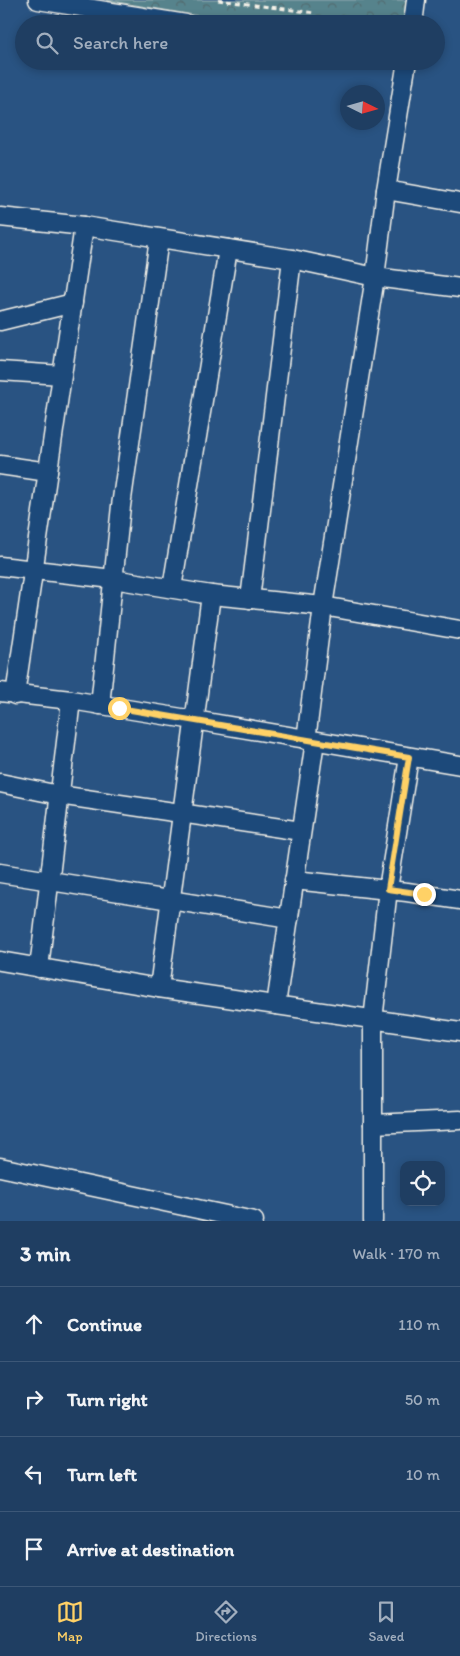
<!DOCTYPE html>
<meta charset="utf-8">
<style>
:root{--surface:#1f3e62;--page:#2c496b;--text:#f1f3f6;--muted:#a1aebe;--line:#3c5777;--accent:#ffd166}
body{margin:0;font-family:Itim,sans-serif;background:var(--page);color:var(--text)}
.controls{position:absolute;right:15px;bottom:15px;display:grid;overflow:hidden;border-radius:10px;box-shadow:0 2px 8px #0003}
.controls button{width:45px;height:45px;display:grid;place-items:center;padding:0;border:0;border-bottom:1px solid var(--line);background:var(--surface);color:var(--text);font:25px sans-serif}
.compass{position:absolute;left:340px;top:85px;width:45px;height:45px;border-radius:50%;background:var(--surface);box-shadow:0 2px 8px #0003;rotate:95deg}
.stop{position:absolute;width:15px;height:15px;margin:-11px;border:4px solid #ffd166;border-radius:50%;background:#fff}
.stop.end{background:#ffd166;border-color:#fff;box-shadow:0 1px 5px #0008}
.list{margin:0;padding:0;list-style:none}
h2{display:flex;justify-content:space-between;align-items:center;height:65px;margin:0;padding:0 20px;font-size:21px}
h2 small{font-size:16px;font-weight:400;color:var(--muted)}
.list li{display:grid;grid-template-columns:32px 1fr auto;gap:15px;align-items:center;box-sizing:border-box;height:75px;padding:0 20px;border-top:1px solid var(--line)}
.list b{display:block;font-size:19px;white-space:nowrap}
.list em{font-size:16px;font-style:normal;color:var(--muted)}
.icon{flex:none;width:28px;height:28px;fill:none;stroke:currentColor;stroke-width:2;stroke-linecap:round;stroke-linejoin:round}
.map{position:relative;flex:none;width:460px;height:1221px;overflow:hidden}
.search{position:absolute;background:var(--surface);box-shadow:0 2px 8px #0003;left:15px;right:15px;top:15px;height:55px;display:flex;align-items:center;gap:12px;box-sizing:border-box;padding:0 18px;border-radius:28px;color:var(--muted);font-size:19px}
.sheet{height:365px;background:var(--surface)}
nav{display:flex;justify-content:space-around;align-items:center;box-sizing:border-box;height:70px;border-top:1px solid var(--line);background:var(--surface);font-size:14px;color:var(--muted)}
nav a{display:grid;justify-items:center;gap:2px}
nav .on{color:var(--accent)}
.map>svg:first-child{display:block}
.park{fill:url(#park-crowns);stroke:#a6baba}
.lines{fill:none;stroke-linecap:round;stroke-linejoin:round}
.minor-casing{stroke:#f4f1e8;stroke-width:21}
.path{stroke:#f4f1e8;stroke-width:3;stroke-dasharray:5 4;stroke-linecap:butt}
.minor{stroke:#1f4a7a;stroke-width:18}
.route{stroke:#ffd166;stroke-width:6}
</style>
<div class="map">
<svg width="460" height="1221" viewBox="0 0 460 1221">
<defs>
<pattern id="park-crowns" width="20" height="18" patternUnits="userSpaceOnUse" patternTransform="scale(1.25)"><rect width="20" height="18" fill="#57838c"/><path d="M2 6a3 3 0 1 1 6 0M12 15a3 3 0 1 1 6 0" fill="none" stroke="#516b70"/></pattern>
</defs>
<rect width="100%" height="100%" fill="#295382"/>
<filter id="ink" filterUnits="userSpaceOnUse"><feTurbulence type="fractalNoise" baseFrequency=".02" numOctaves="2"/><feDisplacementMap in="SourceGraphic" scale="10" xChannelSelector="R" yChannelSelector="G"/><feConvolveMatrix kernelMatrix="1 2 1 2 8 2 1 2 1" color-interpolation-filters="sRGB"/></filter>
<g filter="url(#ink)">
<path class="park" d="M 106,0 L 411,0 L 407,24 L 247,24 Z"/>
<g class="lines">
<defs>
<g id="minor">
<path d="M 38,0 L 186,24"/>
<path d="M 413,24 L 416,0"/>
<path d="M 386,190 L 460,203"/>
<path d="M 0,217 L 84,226 L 292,259 L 375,277 L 460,288"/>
<path d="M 0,321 L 73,303"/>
<path d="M 0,371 L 62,375"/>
<path d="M 0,465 L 48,472"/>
<path d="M 0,566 L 113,579 L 211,595 L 323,606 L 460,630"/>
<path d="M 172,588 L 228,249"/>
<path d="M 250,599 L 292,259"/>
<path d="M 0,692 L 71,700 L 194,720 L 460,765"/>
<path d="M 15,695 L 84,226"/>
<path d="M 100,705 L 121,506 L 159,239"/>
<path d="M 306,740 L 323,606 L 375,277 L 386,190 L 407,61"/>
<path d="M 0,783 L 59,795 L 301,831"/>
<path d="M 0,873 L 289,919"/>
<path d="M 294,880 L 407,892 L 460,900"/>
<path d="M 0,961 L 159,988 L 460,1032"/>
<path d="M 39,968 L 71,700"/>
<path d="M 159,988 L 211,595"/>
<path d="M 276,1005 L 315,741"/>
<path d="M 373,1124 L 460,1120"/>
<path d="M 0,1167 L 254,1221"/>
<path d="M 373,1221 L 373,1020 L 388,889 L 409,757"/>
</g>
</defs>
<use href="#minor" class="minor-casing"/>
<path class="path" d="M 218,0 L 315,13"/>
<use href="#minor" class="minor"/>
</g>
</g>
<g class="lines" filter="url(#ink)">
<path class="route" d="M 119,708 L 409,757 L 388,889 L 424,894"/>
</g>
</svg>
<div class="controls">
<button><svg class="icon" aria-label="locate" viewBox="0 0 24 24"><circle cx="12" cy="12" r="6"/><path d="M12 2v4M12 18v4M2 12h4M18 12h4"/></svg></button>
</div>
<svg class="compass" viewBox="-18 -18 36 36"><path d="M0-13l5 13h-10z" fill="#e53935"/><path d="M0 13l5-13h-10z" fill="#a1aebe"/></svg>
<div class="stop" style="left:119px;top:708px"></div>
<div class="stop end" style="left:424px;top:894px"></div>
<div class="search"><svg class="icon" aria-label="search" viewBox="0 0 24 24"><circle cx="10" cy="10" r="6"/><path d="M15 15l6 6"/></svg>Search here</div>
</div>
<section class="sheet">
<h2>3 min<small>Walk · 170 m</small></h2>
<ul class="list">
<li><svg class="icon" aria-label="ahead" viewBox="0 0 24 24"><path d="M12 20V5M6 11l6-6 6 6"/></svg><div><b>Continue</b></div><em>110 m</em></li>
<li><svg class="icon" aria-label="right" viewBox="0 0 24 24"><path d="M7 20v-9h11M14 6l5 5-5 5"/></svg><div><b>Turn right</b></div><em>50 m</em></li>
<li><svg class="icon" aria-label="left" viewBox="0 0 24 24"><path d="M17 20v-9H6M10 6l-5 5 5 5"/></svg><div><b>Turn left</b></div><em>10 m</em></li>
<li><svg class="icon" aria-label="arrive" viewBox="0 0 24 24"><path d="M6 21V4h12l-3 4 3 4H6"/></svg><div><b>Arrive at destination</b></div></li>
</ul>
</section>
<nav>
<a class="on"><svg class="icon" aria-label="map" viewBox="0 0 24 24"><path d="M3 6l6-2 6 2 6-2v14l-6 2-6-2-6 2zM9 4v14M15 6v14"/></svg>Map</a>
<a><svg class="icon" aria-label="directions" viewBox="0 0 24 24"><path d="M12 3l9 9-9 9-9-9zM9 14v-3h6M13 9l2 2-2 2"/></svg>Directions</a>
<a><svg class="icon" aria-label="saved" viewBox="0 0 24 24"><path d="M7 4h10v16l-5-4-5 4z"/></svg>Saved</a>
</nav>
